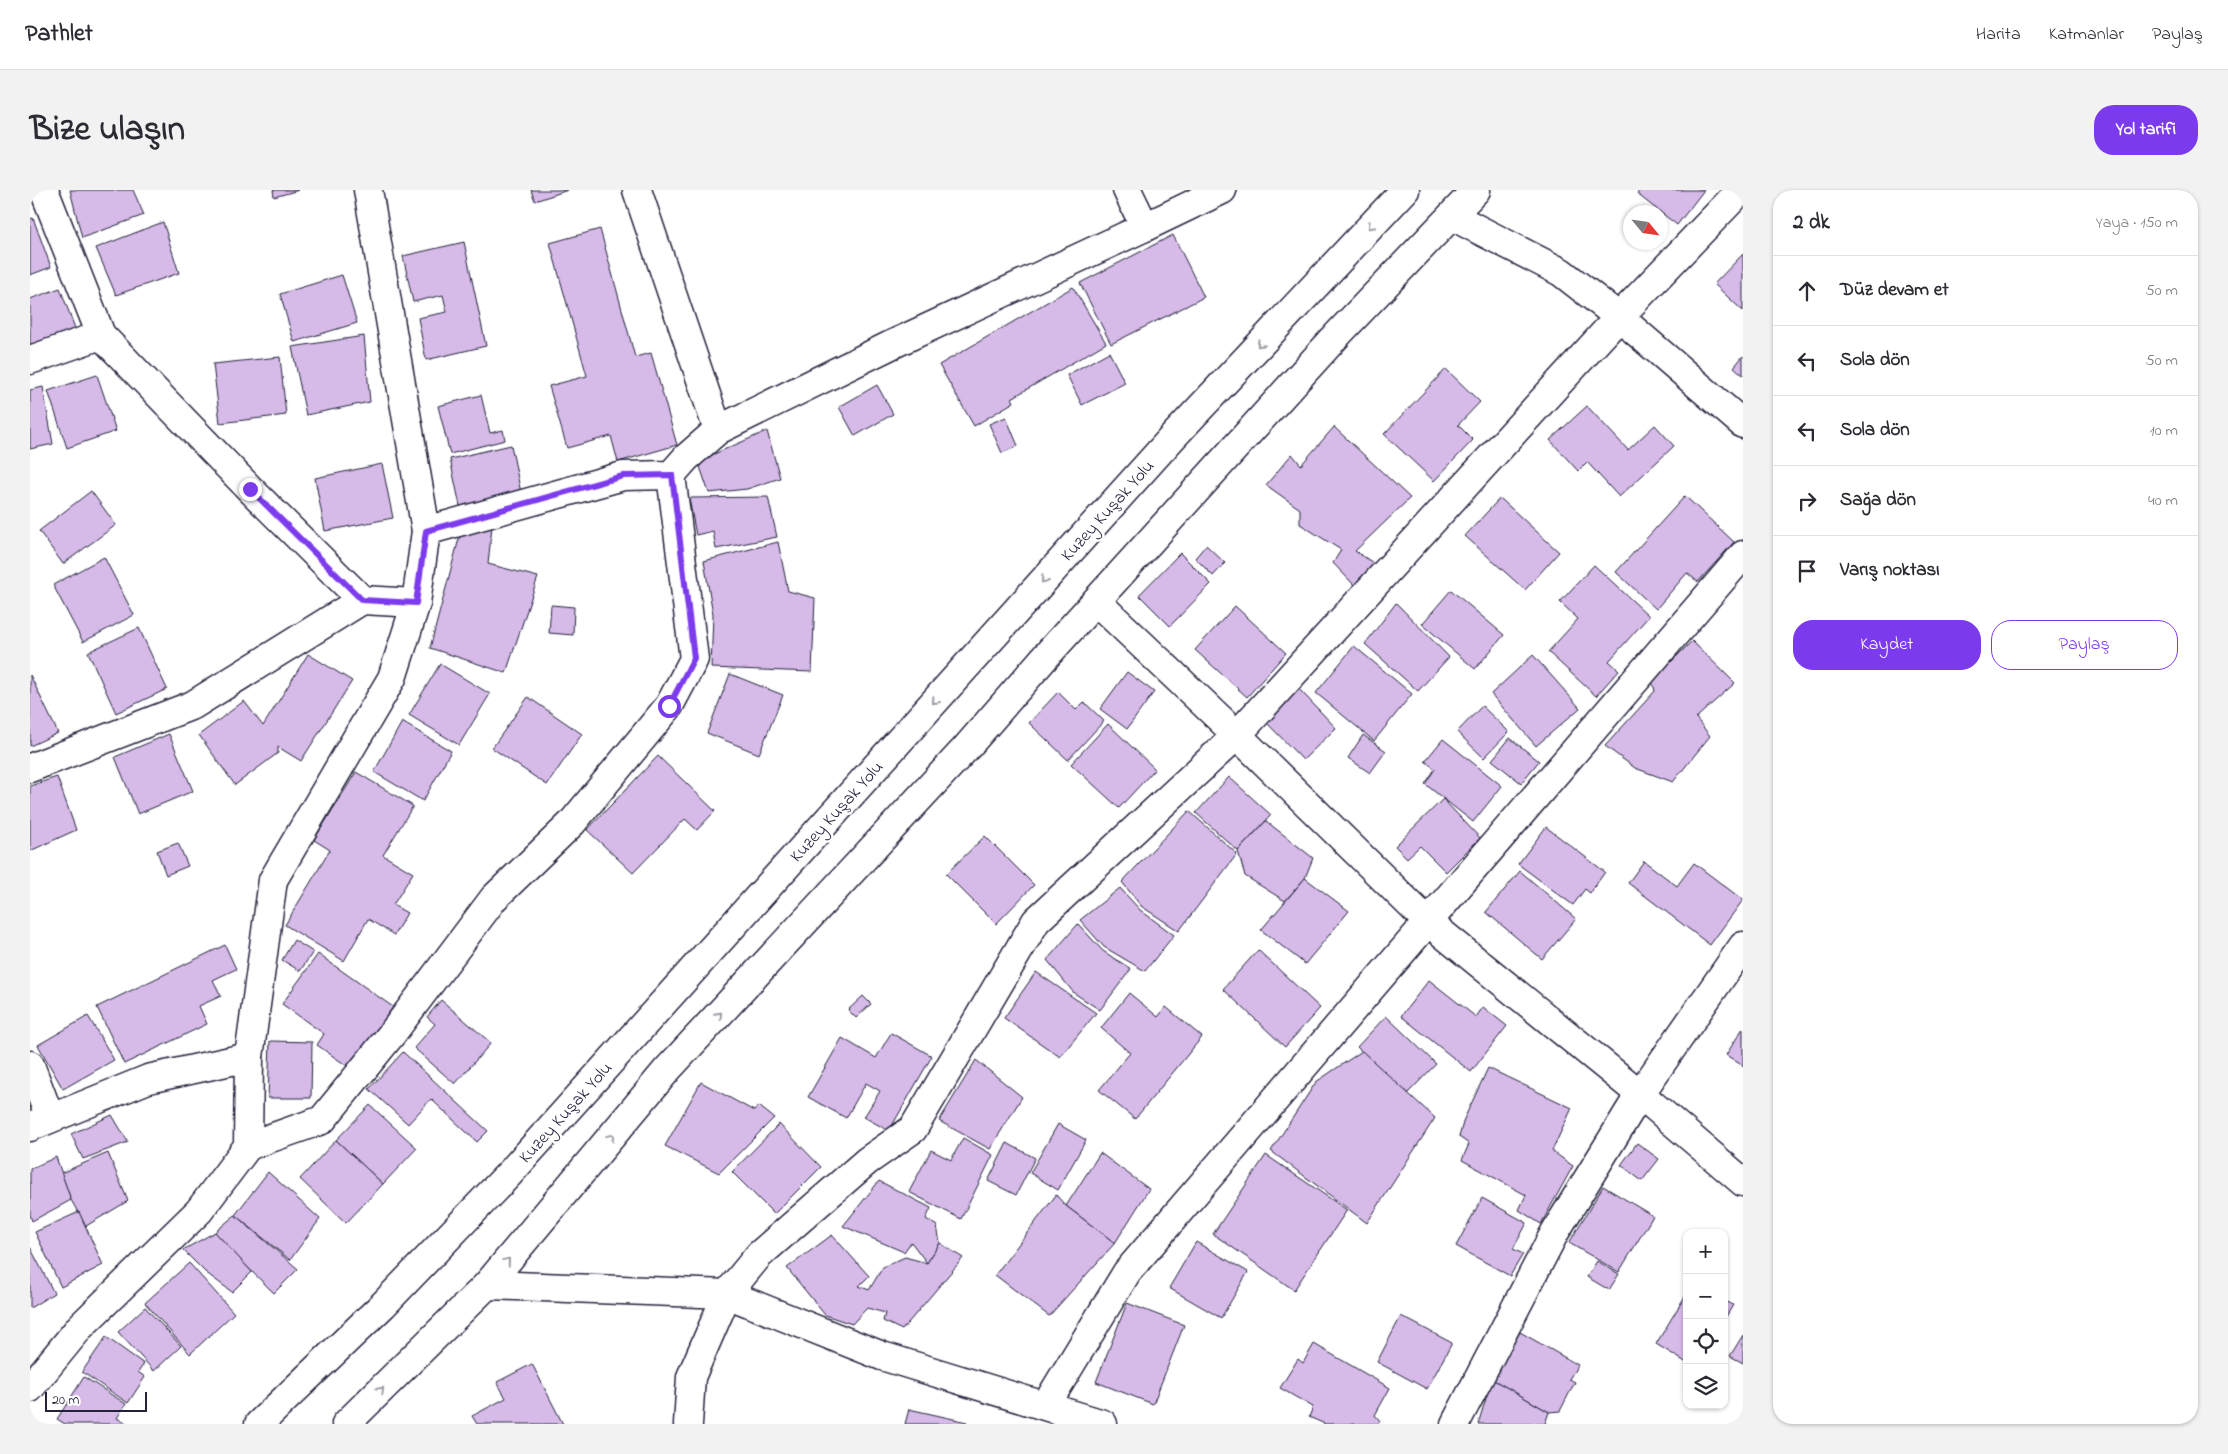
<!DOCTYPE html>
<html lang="tr">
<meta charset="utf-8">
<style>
:root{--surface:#fff;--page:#f2f2f3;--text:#2b2b33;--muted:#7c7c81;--line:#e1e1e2;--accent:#7c3aed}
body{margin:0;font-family:"Indie Flower",sans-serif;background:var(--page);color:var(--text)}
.controls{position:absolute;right:15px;bottom:15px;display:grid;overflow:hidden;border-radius:10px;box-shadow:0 1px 4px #0004}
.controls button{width:45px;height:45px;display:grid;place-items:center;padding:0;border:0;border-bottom:1px solid var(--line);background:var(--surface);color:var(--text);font:25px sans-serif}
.compass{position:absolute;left:1593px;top:15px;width:45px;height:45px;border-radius:50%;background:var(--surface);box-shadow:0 1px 4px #0004;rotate:119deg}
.scale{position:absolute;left:15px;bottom:12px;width:102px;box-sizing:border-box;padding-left:5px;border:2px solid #22223b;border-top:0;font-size:14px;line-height:18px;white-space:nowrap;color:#22223b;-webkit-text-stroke:4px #fff;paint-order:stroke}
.stop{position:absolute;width:15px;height:15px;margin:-11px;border:4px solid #7c3aed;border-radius:50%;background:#fff}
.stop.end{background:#7c3aed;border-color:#fff;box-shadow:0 1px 5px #0008}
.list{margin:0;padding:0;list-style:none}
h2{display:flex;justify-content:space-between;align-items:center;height:65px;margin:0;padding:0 20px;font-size:21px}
h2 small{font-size:16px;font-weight:400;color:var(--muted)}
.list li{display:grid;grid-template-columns:32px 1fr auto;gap:15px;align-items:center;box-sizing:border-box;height:70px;padding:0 20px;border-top:1px solid var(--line)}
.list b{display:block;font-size:19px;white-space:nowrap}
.list em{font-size:16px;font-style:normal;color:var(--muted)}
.actions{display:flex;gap:10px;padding:15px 20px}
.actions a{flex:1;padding:11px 0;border:1px solid var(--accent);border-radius:20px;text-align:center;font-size:18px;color:var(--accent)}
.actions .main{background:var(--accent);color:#fff}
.icon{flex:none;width:28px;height:28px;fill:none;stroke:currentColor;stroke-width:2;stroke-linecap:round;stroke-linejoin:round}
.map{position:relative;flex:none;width:1713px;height:1234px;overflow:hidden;border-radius:20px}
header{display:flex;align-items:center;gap:30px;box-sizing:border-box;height:70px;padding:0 25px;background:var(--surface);border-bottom:1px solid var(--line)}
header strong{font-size:24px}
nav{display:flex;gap:28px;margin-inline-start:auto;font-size:18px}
.intro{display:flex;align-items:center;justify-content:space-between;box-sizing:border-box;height:120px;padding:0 30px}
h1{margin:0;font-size:35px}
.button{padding:12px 22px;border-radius:20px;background:var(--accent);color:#fff;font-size:18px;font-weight:700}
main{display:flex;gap:30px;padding:0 30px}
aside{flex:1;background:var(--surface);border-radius:20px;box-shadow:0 1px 4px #0004}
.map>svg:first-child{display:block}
.building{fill:#d6bae8;stroke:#22223b}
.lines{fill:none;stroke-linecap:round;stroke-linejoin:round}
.street-casing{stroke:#22223b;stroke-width:31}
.secondary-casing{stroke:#22223b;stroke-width:31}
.street{stroke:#fff;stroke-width:28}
.secondary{stroke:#fff;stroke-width:28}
.oneway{stroke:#9c9ca7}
.route{stroke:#7c3aed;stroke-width:6}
.labels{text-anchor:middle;stroke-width:5;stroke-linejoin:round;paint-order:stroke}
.street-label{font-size:18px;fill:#22223b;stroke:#fff}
</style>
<header>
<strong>Pathlet</strong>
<nav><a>Harita</a><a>Katmanlar</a><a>Paylaş</a></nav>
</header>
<div class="intro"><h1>Bize ulaşın</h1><a class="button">Yol tarifi</a></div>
<main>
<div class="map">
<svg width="1713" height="1234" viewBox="0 0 1713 1234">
<rect width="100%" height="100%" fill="#fff"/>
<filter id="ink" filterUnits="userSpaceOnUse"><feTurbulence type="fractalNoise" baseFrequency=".02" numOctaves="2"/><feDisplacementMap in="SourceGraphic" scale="10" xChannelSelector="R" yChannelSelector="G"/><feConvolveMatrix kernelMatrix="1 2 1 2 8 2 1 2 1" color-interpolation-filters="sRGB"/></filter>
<g filter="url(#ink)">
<g class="building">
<path d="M 40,0 L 103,0 L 114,25 L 52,48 Z"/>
<path d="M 243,0 L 269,0 L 244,7 Z"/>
<path d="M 501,0 L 538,0 L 505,11 Z"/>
<path d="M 1610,0 L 1674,0 L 1647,35 L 1607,4 Z"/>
<path d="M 3,28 L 21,77 L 0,85 L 0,29 Z"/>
<path d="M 133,32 L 149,83 L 86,105 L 66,58 Z"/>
<path d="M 570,39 L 605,167 L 621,163 L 647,255 L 588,272 L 581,246 L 537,258 L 519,196 L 557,186 L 520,53 Z"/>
<path d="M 1143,45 L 1174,107 L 1081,154 L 1050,93 Z"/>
<path d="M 434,52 L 456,156 L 396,170 L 388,128 L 417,122 L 413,105 L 383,112 L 373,66 Z"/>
<path d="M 1713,64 L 1713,121 L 1684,94 Z"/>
<path d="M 312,85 L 327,133 L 264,152 L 250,104 Z"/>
<path d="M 1043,97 L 1076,153 L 982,208 L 984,212 L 944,236 L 909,175 Z"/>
<path d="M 30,98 L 46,141 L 0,158 L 0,109 Z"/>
<path d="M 334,146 L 340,212 L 276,225 L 262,157 Z"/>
<path d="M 1079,162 L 1095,193 L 1052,215 L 1037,185 Z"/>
<path d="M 1713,166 L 1713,185 L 1704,177 Z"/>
<path d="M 250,167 L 256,225 L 190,233 L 183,174 Z"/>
<path d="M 1416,179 L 1450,212 L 1428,235 L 1443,250 L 1404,291 L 1354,244 Z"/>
<path d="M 67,185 L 86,241 L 37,258 L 18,201 Z"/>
<path d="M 847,195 L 863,224 L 825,246 L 809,217 Z"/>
<path d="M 13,197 L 23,254 L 0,259 L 0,200 Z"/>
<path d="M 451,205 L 460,243 L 473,240 L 475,250 L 420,264 L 408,216 Z"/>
<path d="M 1557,216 L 1598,260 L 1625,235 L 1644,256 L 1589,307 L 1557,272 L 1548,281 L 1520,250 Z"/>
<path d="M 976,227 L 988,256 L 972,263 L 959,234 Z"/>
<path d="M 1304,237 L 1380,308 L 1325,361 L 1348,376 L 1326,397 L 1303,373 L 1311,360 L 1270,334 L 1270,319 L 1236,295 L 1262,264 L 1271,275 Z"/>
<path d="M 737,241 L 750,288 L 717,299 L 679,303 L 668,271 Z"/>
<path d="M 481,255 L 491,303 L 430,316 L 420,269 Z"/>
<path d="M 352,274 L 363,328 L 295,341 L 285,288 Z"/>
<path d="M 61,301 L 86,335 L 33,374 L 9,341 Z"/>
<path d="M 1655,306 L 1704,352 L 1668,392 L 1657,383 L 1626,419 L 1586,382 Z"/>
<path d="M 738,307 L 747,347 L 686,359 L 683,341 L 666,345 L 659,308 Z"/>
<path d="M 1470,308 L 1529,362 L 1495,400 L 1435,346 Z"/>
<path d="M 462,336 L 458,374 L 508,387 L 476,483 L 400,458 L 431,341 Z"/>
<path d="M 748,352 L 758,401 L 785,408 L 782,482 L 681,478 L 683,424 L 674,371 Z"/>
<path d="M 1176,355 L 1195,373 L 1183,386 L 1165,368 Z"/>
<path d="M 1150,363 L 1181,394 L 1140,436 L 1109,405 Z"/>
<path d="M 74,367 L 104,425 L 53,452 L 23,395 Z"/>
<path d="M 1564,375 L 1619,426 L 1579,471 L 1589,480 L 1566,506 L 1518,462 L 1548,429 L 1530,412 Z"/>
<path d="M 1421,400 L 1474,445 L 1445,479 L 1392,434 Z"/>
<path d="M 1366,413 L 1419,467 L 1388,501 L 1335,454 Z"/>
<path d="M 521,415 L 544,417 L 543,445 L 519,443 Z"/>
<path d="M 1205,416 L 1256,463 L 1217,507 L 1165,460 Z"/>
<path d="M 109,438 L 137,499 L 86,523 L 58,462 Z"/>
<path d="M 1662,451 L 1705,493 L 1666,528 L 1680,546 L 1643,592 L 1605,578 L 1575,556 L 1625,501 L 1622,491 Z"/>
<path d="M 1324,456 L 1382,504 L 1344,551 L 1286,503 Z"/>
<path d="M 278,464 L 322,491 L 271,571 L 248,557 L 248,563 L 205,595 L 169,545 L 214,511 L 233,536 Z"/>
<path d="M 1503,465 L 1550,518 L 1506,556 L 1461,504 Z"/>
<path d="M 410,474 L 460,504 L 429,555 L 379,525 Z"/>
<path d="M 1097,482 L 1124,502 L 1097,539 L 1070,519 Z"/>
<path d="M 700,484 L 753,505 L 729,564 L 677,543 Z"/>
<path d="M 0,485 L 28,543 L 0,556 Z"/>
<path d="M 1269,499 L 1306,538 L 1273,570 L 1236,532 Z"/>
<path d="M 1028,502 L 1046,520 L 1054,512 L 1074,531 L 1038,570 L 999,533 Z"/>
<path d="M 498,507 L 552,544 L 517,595 L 462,558 Z"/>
<path d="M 1452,516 L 1479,542 L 1454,568 L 1427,542 Z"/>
<path d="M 372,532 L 421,561 L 393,611 L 344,582 Z"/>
<path d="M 1078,534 L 1125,579 L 1089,618 L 1041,574 Z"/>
<path d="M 139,544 L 163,601 L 108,624 L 85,567 Z"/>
<path d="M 1333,545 L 1356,561 L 1340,583 L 1318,568 Z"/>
<path d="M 1480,548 L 1509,571 L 1491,593 L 1462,570 Z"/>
<path d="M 1413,549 L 1472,596 L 1443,632 L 1395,594 L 1405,579 L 1395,571 Z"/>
<path d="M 628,566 L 685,621 L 667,640 L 655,629 L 603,683 L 557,640 Z"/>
<path d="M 326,582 L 383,616 L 353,665 L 383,683 L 363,715 L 377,723 L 364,745 L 338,729 L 314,771 L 255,735 L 300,660 L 284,650 Z"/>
<path d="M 27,587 L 46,640 L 0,661 L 0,596 Z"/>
<path d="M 1199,587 L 1241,625 L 1208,661 L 1166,623 Z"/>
<path d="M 1413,609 L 1450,648 L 1416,682 L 1390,656 L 1377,668 L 1365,656 Z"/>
<path d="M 1159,621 L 1207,664 L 1149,741 L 1111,716 L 1092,692 Z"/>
<path d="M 1236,631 L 1283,668 L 1275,688 L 1255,711 L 1215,686 L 1208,661 Z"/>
<path d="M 1516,637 L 1575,682 L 1560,703 L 1555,699 L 1543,715 L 1488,674 Z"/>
<path d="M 955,646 L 1004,695 L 966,734 L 916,684 Z"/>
<path d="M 148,653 L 158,676 L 136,685 L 127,661 Z"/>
<path d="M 1614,671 L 1647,696 L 1664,673 L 1713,710 L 1680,755 L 1598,693 Z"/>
<path d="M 1490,681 L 1546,729 L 1512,769 L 1456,722 Z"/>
<path d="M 1275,688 L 1319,721 L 1275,774 L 1231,740 Z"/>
<path d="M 1090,698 L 1110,720 L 1144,745 L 1115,781 L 1074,757 L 1050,730 Z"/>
<path d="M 1048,734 L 1073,761 L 1101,779 L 1070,820 L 1044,803 L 1017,770 Z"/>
<path d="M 264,750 L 283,762 L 270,781 L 252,770 Z"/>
<path d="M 195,755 L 206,779 L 183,790 L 191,806 L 169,816 L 177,834 L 94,874 L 67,817 Z"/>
<path d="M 1228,760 L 1290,818 L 1255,857 L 1193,799 Z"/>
<path d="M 288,764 L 363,817 L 320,878 L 287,855 L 294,844 L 252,814 Z"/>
<path d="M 1006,782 L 1066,823 L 1030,867 L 974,828 Z"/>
<path d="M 1399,790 L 1446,827 L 1453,817 L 1477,836 L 1441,882 L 1371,826 Z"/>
<path d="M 1099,803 L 1128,827 L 1136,817 L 1172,847 L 1105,929 L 1069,900 L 1100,863 L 1071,838 Z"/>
<path d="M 833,806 L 841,814 L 826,828 L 818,820 Z"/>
<path d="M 411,810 L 461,853 L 425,894 L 384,858 L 405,834 L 397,827 Z"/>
<path d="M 58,826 L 84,870 L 33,899 L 8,855 Z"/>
<path d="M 1356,826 L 1406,874 L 1377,904 L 1327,857 Z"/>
<path d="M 1713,838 L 1713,876 L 1696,865 Z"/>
<path d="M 861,843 L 902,866 L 859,941 L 834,927 L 850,901 L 836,893 L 816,928 L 778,907 L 812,848 L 846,868 Z"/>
<path d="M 240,851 L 282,852 L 281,908 L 238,908 Z"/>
<path d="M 1332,861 L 1405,928 L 1337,1033 L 1241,961 L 1286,892 Z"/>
<path d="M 373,862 L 458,941 L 447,952 L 401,909 L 378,934 L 339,899 Z"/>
<path d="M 946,870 L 992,907 L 960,959 L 909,931 Z"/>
<path d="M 1458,878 L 1542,918 L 1522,961 L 1543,976 L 1511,1034 L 1489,1020 L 1496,1005 L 1432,970 L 1439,954 L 1429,947 L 1434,929 Z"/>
<path d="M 671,892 L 724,921 L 729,916 L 744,928 L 689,983 L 635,956 Z"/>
<path d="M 340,915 L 387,958 L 353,994 L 306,950 Z"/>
<path d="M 82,925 L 98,952 L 53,969 L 41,944 Z"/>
<path d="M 749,934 L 791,977 L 744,1024 L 702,982 Z"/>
<path d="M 1028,934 L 1056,950 L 1028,1000 L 1000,983 Z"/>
<path d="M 933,948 L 963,965 L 931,1029 L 879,1002 L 901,960 L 921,970 Z"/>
<path d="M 306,950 L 353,994 L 316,1033 L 270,989 Z"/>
<path d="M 977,953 L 1005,968 L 986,1005 L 958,991 Z"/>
<path d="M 1607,953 L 1629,969 L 1612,991 L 1591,975 Z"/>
<path d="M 78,963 L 98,1011 L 56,1036 L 41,1010 L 31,983 Z"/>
<path d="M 1070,963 L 1119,999 L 1085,1053 L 1036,1016 Z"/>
<path d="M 1236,965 L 1317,1020 L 1264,1100 L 1183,1044 Z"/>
<path d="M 26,967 L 41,1010 L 2,1031 L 0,1025 L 0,979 Z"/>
<path d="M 238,982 L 290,1029 L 260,1070 L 205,1025 Z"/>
<path d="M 849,991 L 901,1018 L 896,1029 L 907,1036 L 910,1053 L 897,1073 L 881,1052 L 874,1062 L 813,1036 Z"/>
<path d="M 1573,996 L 1623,1026 L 1589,1082 L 1539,1053 Z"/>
<path d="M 1026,1005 L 1036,1016 L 1085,1053 L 1019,1126 L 965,1085 Z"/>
<path d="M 1452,1008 L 1497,1033 L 1483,1059 L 1493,1064 L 1480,1086 L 1426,1056 Z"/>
<path d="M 49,1022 L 73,1075 L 31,1097 L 5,1042 Z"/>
<path d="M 205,1025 L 268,1079 L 244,1103 L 212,1072 L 185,1042 Z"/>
<path d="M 185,1042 L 222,1082 L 202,1102 L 175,1082 L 153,1060 Z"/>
<path d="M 802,1045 L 839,1086 L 829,1096 L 839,1100 L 853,1077 L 875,1067 L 897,1073 L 910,1053 L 933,1068 L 872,1140 L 853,1131 L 855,1123 L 837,1118 L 822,1134 L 795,1125 L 757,1078 Z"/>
<path d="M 1166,1052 L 1218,1082 L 1191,1128 L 1139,1098 Z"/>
<path d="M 0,1057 L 24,1103 L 0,1118 Z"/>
<path d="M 1567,1071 L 1589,1084 L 1579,1100 L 1557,1087 Z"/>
<path d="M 159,1073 L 204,1123 L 160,1164 L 115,1113 Z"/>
<path d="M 1657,1103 L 1657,1173 L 1626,1154 Z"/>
<path d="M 1694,1110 L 1703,1115 L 1694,1130 Z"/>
<path d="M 1097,1113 L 1154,1135 L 1123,1214 L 1066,1192 Z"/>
<path d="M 115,1117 L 151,1156 L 124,1181 L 88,1142 Z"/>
<path d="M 1371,1126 L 1422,1153 L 1397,1199 L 1347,1172 Z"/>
<path d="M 1490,1142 L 1548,1175 L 1539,1189 L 1545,1192 L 1530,1221 L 1519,1222 L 1462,1189 Z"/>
<path d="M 1713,1145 L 1713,1173 L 1700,1166 Z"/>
<path d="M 76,1147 L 114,1174 L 108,1182 L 115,1187 L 98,1213 L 52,1182 Z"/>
<path d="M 1284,1154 L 1360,1198 L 1345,1225 L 1350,1231 L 1348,1234 L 1295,1234 L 1279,1227 L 1283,1217 L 1250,1198 L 1268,1169 L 1273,1173 Z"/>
<path d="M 502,1174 L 533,1234 L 447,1234 L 442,1226 L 476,1208 L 467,1192 Z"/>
<path d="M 54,1187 L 96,1214 L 87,1228 L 98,1234 L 35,1234 L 27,1229 Z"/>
<path d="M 1462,1189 L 1519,1222 L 1515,1234 L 1448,1234 Z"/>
<path d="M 879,1219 L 937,1232 L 936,1234 L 875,1234 Z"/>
</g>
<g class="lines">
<defs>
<g id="street">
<path d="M 14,0 L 71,145 L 220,299 L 332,410 L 386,413"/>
<path d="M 607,0 L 688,240 L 861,155 L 1115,37"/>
<path d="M 1097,0 L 1115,37 L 1192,0"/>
<path d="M 1422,26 L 1531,82 L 1589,127 L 1713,234"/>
<path d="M 0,170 L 71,145"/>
<path d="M 396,341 L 593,286 L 641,285 L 656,268 L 688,240"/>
<path d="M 1066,411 L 1207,545 L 1397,731 L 1610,904 L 1713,992"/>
<path d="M 0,578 L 163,515 L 332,410"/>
<path d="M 0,875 L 20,928"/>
<path d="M 0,937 L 118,889 L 219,867"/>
<path d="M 218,956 L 292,930 L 361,845 L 464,708 L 542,633 L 639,516 L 664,469 L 641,285"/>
<path d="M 457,1095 L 697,1104 L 852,1166 L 1073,1234"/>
<path d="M 0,1198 L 50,1137 L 169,1021 L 218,956 L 219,867 L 243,690 L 362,488 L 386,413 L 396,341 L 338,0"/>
<path d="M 1016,1215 L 1097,1082 L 1713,365"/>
<path d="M 658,1234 L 661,1187 L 697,1104 L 729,1065 L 837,971 L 883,939 L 1006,731 L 1207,545 L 1589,127 L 1711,0"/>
<path d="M 1425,1234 L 1525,1042 L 1610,904 L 1713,756"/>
</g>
<g id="secondary">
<path d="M 229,1234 L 353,1115 L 480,983 L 1141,249 L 1375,0"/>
<path d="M 316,1234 L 457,1095 L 637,880 L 937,557 L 1016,466 L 1309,143 L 1446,0"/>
</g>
</defs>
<use href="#street" class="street-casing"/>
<use href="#secondary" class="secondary-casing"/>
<use href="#street" class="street"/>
<use href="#secondary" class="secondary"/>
</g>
<defs><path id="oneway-chevron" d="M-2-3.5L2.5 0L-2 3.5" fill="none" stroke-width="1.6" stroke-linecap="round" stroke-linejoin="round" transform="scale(1.25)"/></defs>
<g class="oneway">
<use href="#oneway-chevron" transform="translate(1341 36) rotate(133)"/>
<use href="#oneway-chevron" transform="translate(1230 154) rotate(133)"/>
<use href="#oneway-chevron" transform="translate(1014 390) rotate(132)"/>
<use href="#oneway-chevron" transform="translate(905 511) rotate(132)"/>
<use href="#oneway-chevron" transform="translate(689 825) rotate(-47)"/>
<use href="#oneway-chevron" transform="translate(581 947) rotate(-50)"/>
<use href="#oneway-chevron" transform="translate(477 1071) rotate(-50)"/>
<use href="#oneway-chevron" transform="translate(351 1200) rotate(-45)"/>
</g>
</g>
<g class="lines" filter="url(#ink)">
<path class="route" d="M 220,299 L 332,410 L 386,413 L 396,341 L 593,286 L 642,285 L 664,468 L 639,516"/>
</g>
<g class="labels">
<g class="street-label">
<text transform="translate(1077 320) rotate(-48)" y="6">Kuzey Kuşak Yolu</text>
<text transform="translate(806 621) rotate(-48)" y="6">Kuzey Kuşak Yolu</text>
<text transform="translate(535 922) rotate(-48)" y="6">Kuzey Kuşak Yolu</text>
</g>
</g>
</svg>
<div class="controls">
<button>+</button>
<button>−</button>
<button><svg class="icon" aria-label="locate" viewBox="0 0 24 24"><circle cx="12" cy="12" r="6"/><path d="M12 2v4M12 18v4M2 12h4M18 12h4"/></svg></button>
<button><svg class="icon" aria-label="layers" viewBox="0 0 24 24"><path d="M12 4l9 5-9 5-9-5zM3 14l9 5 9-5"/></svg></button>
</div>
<svg class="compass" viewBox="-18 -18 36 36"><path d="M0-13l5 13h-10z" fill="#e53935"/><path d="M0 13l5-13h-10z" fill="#7c7c81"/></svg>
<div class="scale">20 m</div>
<div class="stop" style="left:639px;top:516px"></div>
<div class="stop end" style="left:220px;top:299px"></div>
</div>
<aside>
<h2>2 dk<small>Yaya · 150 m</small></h2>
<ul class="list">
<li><svg class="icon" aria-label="ahead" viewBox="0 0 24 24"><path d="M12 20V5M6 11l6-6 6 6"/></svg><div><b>Düz devam et</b></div><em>50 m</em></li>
<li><svg class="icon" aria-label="left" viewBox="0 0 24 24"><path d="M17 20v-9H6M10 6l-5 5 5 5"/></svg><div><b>Sola dön</b></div><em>50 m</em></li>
<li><svg class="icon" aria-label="left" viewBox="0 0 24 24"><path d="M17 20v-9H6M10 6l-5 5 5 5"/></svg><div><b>Sola dön</b></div><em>10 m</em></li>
<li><svg class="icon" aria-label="right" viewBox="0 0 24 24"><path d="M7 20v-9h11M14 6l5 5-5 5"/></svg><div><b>Sağa dön</b></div><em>40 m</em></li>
<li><svg class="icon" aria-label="arrive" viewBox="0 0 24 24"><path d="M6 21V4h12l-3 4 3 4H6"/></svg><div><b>Varış noktası</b></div></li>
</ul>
<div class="actions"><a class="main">Kaydet</a><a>Paylaş</a></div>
</aside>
</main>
